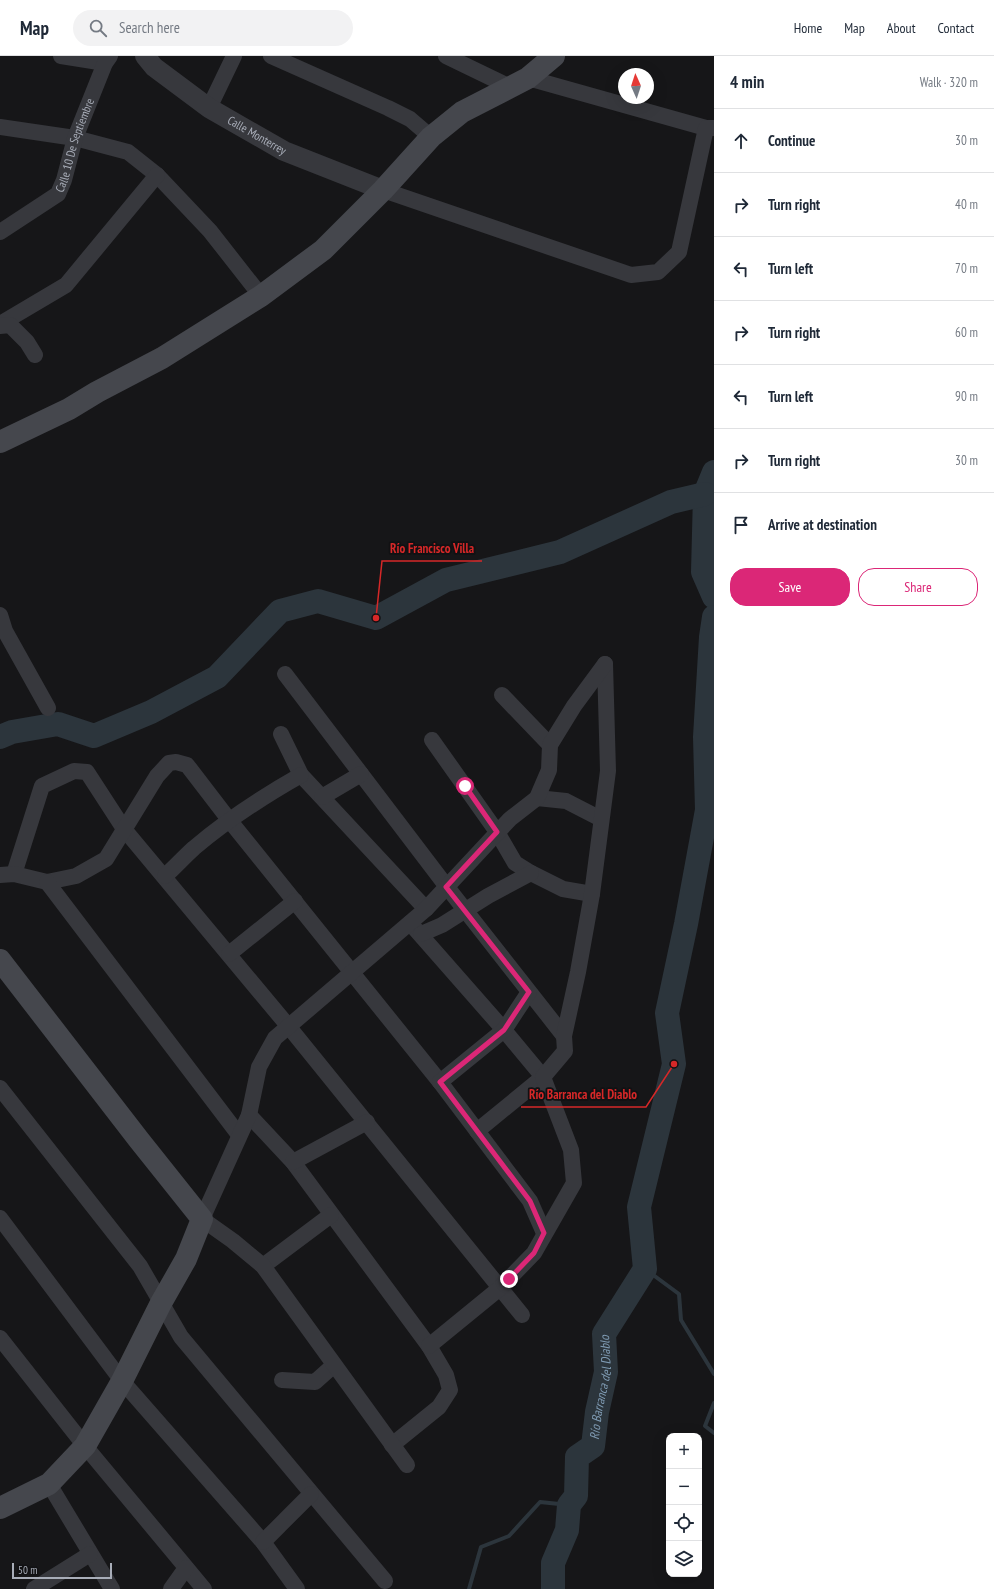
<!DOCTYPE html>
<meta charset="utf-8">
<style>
:root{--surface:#fff;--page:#f2f2f3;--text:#1f2937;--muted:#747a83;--line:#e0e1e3;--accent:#db2777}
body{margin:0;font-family:"PT Sans Narrow",sans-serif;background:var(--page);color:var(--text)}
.controls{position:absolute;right:12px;bottom:12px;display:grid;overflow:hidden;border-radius:8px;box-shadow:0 4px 16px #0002}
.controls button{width:36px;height:36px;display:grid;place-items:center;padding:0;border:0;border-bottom:1px solid var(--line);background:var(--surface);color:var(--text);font:20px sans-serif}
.compass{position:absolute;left:618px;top:12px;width:36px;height:36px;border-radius:50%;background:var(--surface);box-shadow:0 4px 16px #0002;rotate:357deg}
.scale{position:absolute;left:12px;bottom:10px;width:100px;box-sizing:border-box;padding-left:4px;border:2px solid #a8adb8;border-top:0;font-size:11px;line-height:14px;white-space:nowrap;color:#a8adb8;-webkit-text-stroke:3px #111113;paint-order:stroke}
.stop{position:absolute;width:12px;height:12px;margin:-9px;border:3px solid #db2777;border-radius:50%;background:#fff}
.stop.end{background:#db2777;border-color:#fff;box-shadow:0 1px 4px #0008}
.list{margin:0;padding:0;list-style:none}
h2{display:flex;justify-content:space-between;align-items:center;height:52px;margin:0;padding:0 16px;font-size:17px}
h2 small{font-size:13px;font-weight:400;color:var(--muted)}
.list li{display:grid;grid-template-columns:26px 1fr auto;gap:12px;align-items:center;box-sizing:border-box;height:64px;padding:0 16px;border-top:1px solid var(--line)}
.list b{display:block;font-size:15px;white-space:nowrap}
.list em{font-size:13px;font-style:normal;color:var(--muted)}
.actions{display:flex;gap:8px;padding:12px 16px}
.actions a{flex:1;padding:9px 0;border:1px solid var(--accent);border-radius:16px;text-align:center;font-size:14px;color:var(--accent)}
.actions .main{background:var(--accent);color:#fff}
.icon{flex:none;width:22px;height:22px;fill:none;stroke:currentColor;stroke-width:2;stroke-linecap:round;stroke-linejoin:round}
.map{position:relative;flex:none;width:714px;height:1533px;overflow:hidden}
header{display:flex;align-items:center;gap:24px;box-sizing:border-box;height:56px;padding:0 20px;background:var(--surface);border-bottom:1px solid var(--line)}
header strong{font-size:19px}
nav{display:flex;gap:22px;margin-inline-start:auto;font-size:14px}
.search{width:280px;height:36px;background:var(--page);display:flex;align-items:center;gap:10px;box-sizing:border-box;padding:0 14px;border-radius:22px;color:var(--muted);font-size:15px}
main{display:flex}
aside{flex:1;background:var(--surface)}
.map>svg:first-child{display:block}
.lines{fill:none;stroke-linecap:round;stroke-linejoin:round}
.stream{stroke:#2c353c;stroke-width:4}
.river{stroke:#2c353c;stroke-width:24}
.minor{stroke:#37383d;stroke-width:16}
.tertiary{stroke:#37383d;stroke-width:20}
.secondary{stroke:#45474d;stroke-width:22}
.route{stroke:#db2777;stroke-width:5}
.labels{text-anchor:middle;stroke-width:3.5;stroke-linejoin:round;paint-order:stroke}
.street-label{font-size:12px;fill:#a8adb8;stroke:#111113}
.water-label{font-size:13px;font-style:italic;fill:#7f9bb3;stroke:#111113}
.leader{fill:none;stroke:#d62828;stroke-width:1.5}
.callout-dot{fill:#d62828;stroke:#111113;stroke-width:1.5}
.callout-label{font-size:13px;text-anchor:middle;font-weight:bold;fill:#d62828;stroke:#111113;stroke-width:3.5;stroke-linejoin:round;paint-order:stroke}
</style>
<header>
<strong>Map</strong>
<div class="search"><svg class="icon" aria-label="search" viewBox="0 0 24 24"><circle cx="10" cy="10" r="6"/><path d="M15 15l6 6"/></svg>Search here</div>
<nav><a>Home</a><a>Map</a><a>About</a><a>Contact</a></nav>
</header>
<main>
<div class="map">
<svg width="714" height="1533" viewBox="0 0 714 1533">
<rect width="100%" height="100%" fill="#161618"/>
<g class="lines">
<g class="stream">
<path d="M 707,736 L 714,738"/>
<path d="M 645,1213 L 679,1238 L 681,1264 L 714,1318"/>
<path d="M 714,1347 L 705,1370 L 714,1377"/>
<path d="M 469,1533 L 481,1491 L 509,1480 L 540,1446 L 569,1449"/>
</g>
<g class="river">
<path d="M 714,416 L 705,438 L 703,516 L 714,541"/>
<path d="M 0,681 L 12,676 L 58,668 L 94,680 L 151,656 L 217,621 L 280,555 L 318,545 L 376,562 L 446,524 L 560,496 L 671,446 L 705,438"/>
<path id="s1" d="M 553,1533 L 553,1507 L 567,1474 L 569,1449 L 576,1440 L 577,1401 L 593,1390 L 597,1356 L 606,1316 L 604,1278 L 645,1213 L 639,1151 L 674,1008 L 667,957 L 686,868 L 707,754 L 705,681 L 711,581 L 714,561"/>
</g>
<g class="minor">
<path d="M 61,0 L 105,7"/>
<path d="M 271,0 L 388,52 L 410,63 L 431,81"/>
<path d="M 446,0 L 510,31"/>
<path d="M 528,22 L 706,72 L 714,72"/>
<path d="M 209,52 L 234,0"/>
<path d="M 0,71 L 75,82 L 128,96 L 157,119 L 210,175 L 261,240"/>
<path d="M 383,134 L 631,219 L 658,216 L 679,196 L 706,72"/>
<path id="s2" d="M 0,176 L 58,138 L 64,124 L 75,82 L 105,7 L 110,0"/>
<path d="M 0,268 L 66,229 L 157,119"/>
<path d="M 0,270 L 10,269 L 27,286 L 35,299"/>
<path d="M 0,559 L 5,575 L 48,652"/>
<path d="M 285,618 L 447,831 L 564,980"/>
<path d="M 502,639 L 550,689"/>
<path d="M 281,678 L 301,719 L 426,853"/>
<path d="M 432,684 L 497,776 L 515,807 L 531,817 L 563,833 L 592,838"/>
<path d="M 322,741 L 361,718"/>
<path d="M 537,742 L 566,745 L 601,763"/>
<path d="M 14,818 L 42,730 L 74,715 L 87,716 L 124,773 L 289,971 L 522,1259"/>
<path d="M 0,819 L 14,818 L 47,826 L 76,820 L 106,803 L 157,720 L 169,707 L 176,706 L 187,709 L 230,765 L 440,1026 L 530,1145 L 544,1177"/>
<path d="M 165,820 C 175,811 184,801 194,792 C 227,764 264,740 301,719"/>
<path d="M 47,826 L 239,1079"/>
<path d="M 410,867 L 504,974 L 543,1021 L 477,1075"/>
<path d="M 421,878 L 442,869 L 488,840 L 531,817"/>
<path d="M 229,898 L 295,845"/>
<path d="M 440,1026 L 504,974 L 529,936"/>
<path d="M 0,1032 L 140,1210 L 181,1281 L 385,1525"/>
<path d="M 249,1059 L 293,1106 L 429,1290 L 446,1319 L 450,1334 L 439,1351 L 392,1389"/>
<path d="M 293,1106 L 367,1066"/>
<path d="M 0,1162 L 122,1325 L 263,1486 L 297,1533"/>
<path d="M 263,1210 L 331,1159"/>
<path d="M 0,1282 L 85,1390 L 204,1533"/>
<path d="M 429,1290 L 500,1232 L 534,1197 L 574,1127 L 571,1094 L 543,1021 L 565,995 L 564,980 L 578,916 L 592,838 L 608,715 L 605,608"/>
<path d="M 282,1324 L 315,1326 L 334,1309"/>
<path d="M 407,1409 L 263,1210 L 233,1185 L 202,1163 L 249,1059 L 259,1011 L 275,982 L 426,853 L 510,763 L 537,742 L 549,714 L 550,689 L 574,650 L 605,608"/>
<path d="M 49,1428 L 112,1533"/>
<path d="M 263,1486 L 311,1438"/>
<path d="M 34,1533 L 90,1498"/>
<path d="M 171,1533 L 186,1512"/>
</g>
<path class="tertiary" id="s3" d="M 145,0 L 154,11 L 209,52 L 284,95 L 383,134"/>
<g class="secondary">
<path d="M 0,386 L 69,353 L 97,336 L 162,302 L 261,240 L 323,194 L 383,134 L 431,81 L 462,56 L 528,22 L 554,0"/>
<path d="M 0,904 L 139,1084 L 202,1163 L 186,1203 L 161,1247 L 122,1325 L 85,1390 L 49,1428 L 0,1452"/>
</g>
</g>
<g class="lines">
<path class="route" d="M 465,730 L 497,776 L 446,831 L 529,936 L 504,974 L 440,1026 L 530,1145 L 544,1177 L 534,1197 L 509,1223"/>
</g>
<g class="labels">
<g class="street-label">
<text dy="4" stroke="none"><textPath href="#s3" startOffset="138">Calle Monterrey</textPath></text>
<text dy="4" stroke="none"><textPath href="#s2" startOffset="121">Calle 10 De Septiembre</textPath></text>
</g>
<g class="water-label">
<text dy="5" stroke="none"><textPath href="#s1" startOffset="216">Río Barranca del Diablo</textPath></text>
</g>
</g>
<path class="leader" d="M376 562L382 505H482M674 1008L646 1051H521"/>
<g class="callout-dot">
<circle cx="376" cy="562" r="4"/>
<circle cx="674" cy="1008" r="4"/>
</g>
<g class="callout-label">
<text x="432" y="497">Río Francisco Villa</text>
<text x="583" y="1043">Río Barranca del Diablo</text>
</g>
</svg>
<div class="controls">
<button>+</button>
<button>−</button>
<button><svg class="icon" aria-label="locate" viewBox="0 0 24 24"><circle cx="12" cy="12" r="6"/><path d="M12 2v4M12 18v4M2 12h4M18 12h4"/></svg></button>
<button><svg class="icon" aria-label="layers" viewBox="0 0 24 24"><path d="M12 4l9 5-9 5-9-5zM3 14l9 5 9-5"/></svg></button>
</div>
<svg class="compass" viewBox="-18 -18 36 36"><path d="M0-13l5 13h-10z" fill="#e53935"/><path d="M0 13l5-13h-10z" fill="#747a83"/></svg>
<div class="scale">50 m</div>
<div class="stop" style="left:465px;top:730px"></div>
<div class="stop end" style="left:509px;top:1223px"></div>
</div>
<aside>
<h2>4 min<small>Walk · 320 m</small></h2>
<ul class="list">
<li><svg class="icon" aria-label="ahead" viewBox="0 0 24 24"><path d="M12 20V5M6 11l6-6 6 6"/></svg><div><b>Continue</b></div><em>30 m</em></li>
<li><svg class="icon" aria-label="right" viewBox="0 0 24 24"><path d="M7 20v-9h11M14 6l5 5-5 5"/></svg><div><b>Turn right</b></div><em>40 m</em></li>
<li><svg class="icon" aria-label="left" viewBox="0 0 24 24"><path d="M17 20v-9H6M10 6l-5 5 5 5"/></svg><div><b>Turn left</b></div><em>70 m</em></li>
<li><svg class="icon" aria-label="right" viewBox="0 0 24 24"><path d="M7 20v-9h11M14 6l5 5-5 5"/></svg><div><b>Turn right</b></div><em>60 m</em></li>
<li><svg class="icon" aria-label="left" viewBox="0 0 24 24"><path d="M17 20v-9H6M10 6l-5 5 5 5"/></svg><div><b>Turn left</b></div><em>90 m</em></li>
<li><svg class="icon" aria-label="right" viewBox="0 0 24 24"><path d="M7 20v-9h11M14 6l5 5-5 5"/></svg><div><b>Turn right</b></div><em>30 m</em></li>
<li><svg class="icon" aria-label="arrive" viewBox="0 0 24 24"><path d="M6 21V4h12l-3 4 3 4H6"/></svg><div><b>Arrive at destination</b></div></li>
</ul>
<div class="actions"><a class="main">Save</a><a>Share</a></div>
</aside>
</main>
